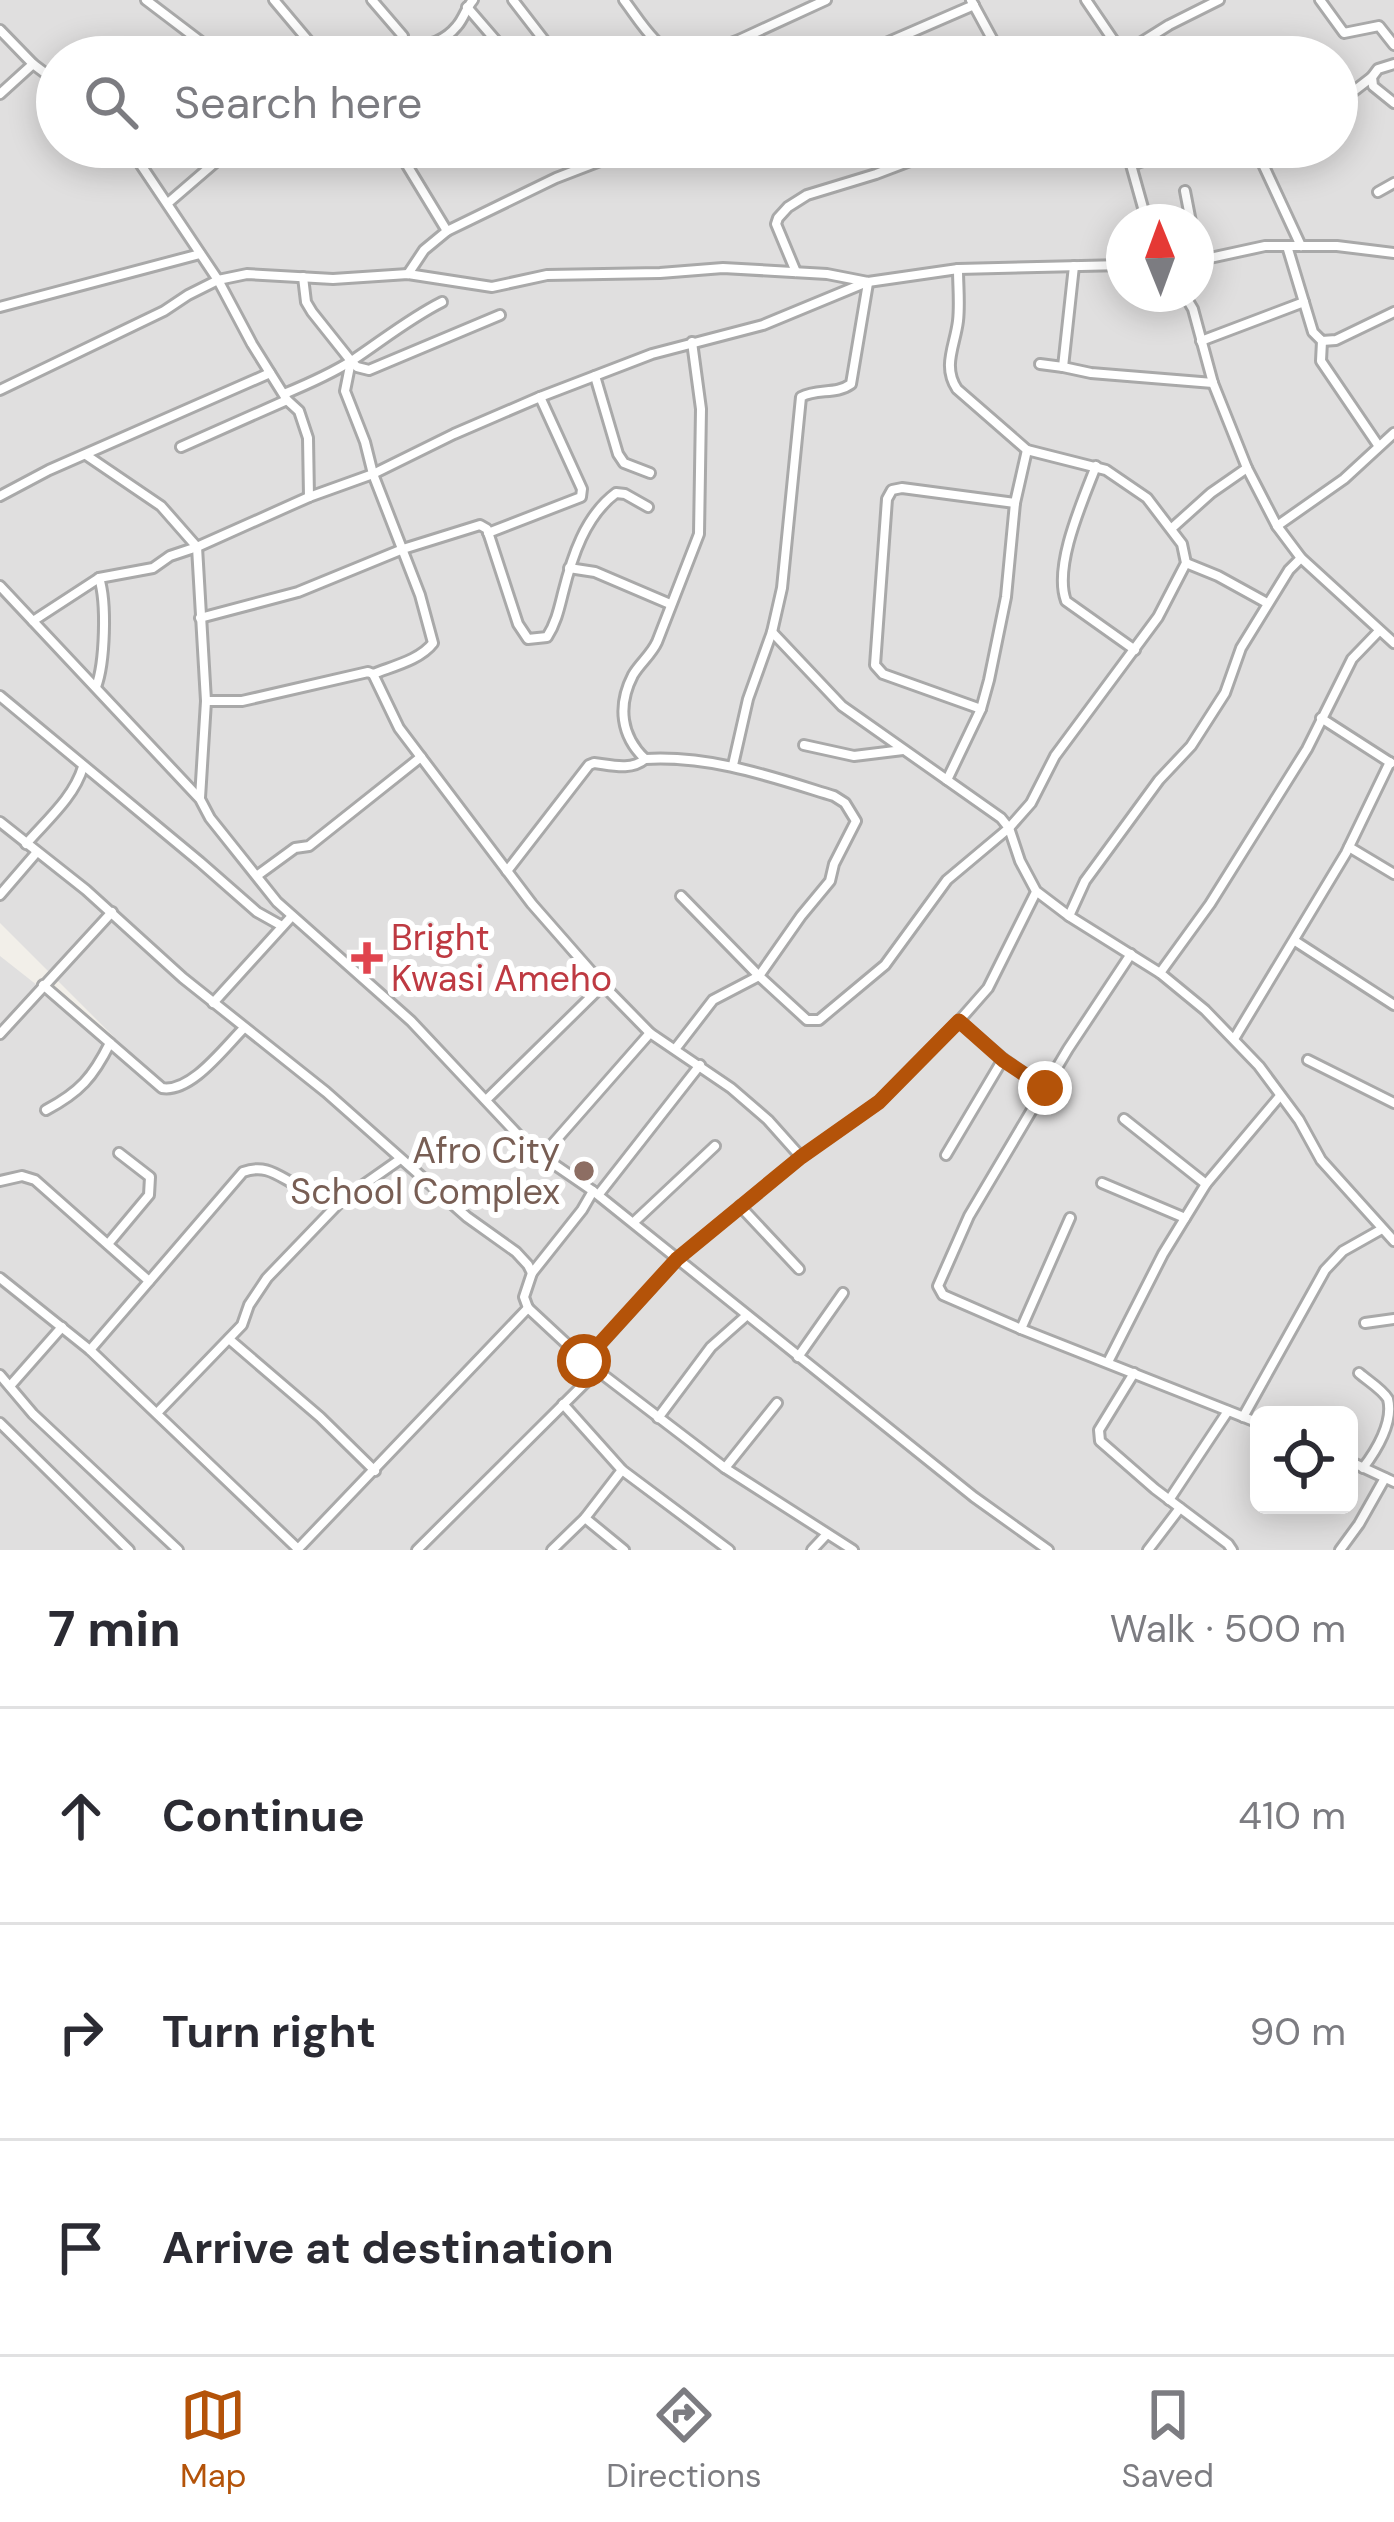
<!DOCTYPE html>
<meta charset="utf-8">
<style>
:root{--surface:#fff;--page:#f2f2f3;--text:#2b2b33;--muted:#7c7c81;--line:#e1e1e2;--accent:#b45309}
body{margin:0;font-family:"DM Sans",sans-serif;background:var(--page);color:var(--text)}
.controls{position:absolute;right:36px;bottom:36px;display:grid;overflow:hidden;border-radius:18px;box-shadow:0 6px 30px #0003}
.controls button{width:108px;height:108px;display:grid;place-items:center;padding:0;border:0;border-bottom:3px solid var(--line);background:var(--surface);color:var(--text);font:60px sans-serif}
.compass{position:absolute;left:1106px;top:204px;width:108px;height:108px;border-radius:50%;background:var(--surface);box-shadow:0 6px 30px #0003;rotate:359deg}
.stop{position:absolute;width:36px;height:36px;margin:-27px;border:9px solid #b45309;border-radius:50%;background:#fff}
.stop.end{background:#b45309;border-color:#fff;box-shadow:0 3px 12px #0008}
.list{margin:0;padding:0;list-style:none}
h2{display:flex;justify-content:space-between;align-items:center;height:156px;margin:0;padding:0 48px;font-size:51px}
h2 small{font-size:39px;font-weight:400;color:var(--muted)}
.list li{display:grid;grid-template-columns:78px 1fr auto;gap:36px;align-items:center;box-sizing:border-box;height:216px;padding:0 48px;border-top:3px solid var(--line)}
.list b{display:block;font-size:45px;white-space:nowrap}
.list em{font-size:39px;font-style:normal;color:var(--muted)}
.icon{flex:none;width:66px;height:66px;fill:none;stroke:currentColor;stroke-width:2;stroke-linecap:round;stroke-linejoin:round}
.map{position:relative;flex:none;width:1394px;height:1550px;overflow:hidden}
.search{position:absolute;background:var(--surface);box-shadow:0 6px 30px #0003;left:36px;right:36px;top:36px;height:132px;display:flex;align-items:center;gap:30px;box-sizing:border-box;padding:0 42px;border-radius:66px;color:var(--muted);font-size:45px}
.sheet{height:804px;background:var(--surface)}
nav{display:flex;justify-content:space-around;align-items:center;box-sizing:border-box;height:168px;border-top:3px solid var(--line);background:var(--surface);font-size:33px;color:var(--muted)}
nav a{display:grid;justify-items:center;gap:6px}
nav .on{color:var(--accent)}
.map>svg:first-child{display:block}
.residential{fill:#e0dfdf;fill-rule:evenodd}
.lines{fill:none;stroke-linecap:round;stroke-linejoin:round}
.minor-casing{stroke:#a9a9a9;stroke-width:14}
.minor{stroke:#fff;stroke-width:8}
.route{stroke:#b45309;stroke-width:15}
.health-dot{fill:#e0444e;stroke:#fff;stroke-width:4.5}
.education-dot{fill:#8d6e63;stroke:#fff;stroke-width:4.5}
.labels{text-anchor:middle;stroke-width:12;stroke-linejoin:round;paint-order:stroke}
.health-label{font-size:36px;fill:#be3a42;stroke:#fff;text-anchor:start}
.education-label{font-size:36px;fill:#785e54;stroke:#fff;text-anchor:end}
</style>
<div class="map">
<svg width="1394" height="1550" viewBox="0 0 1394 1550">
<rect width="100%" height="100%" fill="#f2efe9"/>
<path class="residential" d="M 0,0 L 1394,0 L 1394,1550 L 0,1550 L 0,956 L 155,1078 L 0,923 ZM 57,57 L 1337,57 L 1337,147 L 57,147 ZM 1124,222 L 1196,222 L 1196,294 L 1124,294 ZM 1259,1415 L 1349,1415 L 1349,1505 L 1259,1505 Z"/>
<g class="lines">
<defs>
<g id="minor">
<path d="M 146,0 L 221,57"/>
<path d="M 274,0 L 322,57"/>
<path d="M 372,0 L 403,36 L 402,46 L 395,57"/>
<path d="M 513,0 L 557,57"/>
<path d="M 624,0 C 640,21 657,52 684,57"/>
<path d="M 971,0 L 1002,57"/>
<path d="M 1086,0 L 1122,53"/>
<path d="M 1320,0 L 1344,33 L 1379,26 L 1394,45"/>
<path d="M 467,7 L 510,57"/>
<path d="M 0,30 L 33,64 L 57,82"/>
<path d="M 402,46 C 423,48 443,43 457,26 C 464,18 466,8 473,0"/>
<path d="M 694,57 L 739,40 L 826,0"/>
<path d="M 854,57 L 974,5"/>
<path d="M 1118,57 L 1169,25 L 1219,0"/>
<path d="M 1394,64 L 1378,69 L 1372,77 L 1373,86 L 1394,103"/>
<path d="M 0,94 L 33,64"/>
<path d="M 1337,104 L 1372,77"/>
<path d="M 129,147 L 218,280 L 252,344 L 287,400 L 299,411 L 308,438 L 309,497"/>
<path d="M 396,147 L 447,231 L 424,250 L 408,274"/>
<path d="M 1126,147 L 1147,222"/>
<path d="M 1255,147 L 1301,246"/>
<path d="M 402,154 L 414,147"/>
<path d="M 608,158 C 619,161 634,157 640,147"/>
<path d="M 1132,165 L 1182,147"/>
<path d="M 1185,191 L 1191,222"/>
<path d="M 1378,192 L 1394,183"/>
<path d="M 168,203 L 233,147"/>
<path d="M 447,231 L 556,178 L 608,158 L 617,147"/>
<path d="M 1287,246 L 1313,332 L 1322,341 L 1336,340 L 1394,312"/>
<path d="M 1196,261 L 1265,246 L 1337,246 L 1394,253"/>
<path d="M 796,272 L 776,224 L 778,218 L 788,207 L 807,195 L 876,174 L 947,147"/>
<path d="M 303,277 L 306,302 L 312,312 L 351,361 L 357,367 L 369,370 L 500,315"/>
<path d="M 0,307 L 200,254"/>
<path d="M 1201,341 L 1304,302"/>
<path d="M 1322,341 L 1321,361 L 1378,445"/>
<path d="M 1040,364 L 1063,367 L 1074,266"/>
<path d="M 1063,367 L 1091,373 L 1213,383"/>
<path d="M 595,376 L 618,454 L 624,463 L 650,473"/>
<path d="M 0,390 L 164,311 L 188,295 L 218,280 L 247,274 L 333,279 L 408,274 L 492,287 L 547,275 L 660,273 L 723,268 L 827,274 L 868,282 L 958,269 L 1124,265"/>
<path d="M 284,394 C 308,384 331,374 353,360 C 383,340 410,318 442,302"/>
<path d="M 181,447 L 287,400"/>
<path d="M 86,455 L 161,506 L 197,547 L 206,701 L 200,798"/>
<path d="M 1096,466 C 1083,500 1053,566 1066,601 L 1135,650"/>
<path d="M 1247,468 L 1277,526 L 1301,558 L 1394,643"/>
<path d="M 0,496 L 49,470 L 270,373"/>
<path d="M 1277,526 L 1344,479 L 1394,433"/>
<path d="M 1172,528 L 1211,493 L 1247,468 L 1213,383 L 1193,309 L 1184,294"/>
<path d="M 488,533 L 581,497 L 582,489 L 540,397"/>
<path d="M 1186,563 L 1218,576 L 1267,603"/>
<path d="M 569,568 L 595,572 L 670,604"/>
<path d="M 0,586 L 200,799 L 210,818 L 277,902 L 411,1021 L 520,1137 L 542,1156 L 593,1191 L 582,1210 L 532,1273"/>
<path d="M 200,618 L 298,592 L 403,549 L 480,525 L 487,529 L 518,624 L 528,639 L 547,637 C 556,623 559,609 563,593 C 572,557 585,516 616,493 L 625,494 L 648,507"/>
<path d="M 33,621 L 99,578 L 153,568 L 170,556 L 197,547 L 309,497 L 373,474 L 454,434 L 540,397 L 652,354 L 763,325 L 867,282"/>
<path d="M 772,632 L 842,706 L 1001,818 L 1009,828 L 1020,861 L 1036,891 L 1069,916 L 1160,973 L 1205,1010 L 1259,1066 L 1299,1120 L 1321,1160 L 1394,1241"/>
<path d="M 373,674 L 399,728 L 532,904 L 603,985 L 650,1033 L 731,1088 L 768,1120 L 801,1157"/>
<path d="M 96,687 C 105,663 107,602 99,578"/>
<path d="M 0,696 L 200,862 L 257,912 L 282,926"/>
<path d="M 206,701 L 242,701 L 368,672 L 373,674 C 393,666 420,660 433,643 L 420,595 L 373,474 L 365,442 L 345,391 L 351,361"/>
<path d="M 981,709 L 883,674 L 875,665 L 887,499 L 892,490 L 902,488 L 1015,503"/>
<path d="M 1321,718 L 1391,763"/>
<path d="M 804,745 L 854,756 L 903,750"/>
<path d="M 733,765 L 748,699 L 772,632 L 782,588 L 801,397 C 817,388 836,395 851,384 L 868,283"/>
<path d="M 947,780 L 981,709 L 989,680 L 1006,597 L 1015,503 L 1027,450"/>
<path d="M 0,822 L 86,890 L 183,978 L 326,1092 L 467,1217 L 516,1252 L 528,1265 L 532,1273 L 524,1297 L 528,1308"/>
<path d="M 26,844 C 47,820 74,797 83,767"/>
<path d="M 1349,847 L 1394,874"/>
<path d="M 507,871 L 589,765 L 594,763 C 611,765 631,771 645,759"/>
<path d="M 258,875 L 295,848 L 309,846 L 421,757"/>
<path d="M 0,895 L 37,852"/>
<path d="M 681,896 L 759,976 L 807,1020 L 819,1020 L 885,965 L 947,880 L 1009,828 L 1031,803 L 1055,756 L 1158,617 L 1186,563 L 1182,544 L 1147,498 L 1106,470 L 1027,450 L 957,389 C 942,366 955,346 958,321 C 960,304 958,286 958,269"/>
<path d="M 1069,916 L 1085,881 L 1159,780 L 1191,746 L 1225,693 L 1241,648 L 1289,570 L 1301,558"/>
<path d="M 1295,941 L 1394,1005"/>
<path d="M 1131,954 L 1068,1049 L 969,1216 L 938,1286 L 943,1295 L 1021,1329 L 1259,1423"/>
<path d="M 1160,973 L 1210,904 L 1307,749 L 1352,659 L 1379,631"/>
<path d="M 43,985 L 162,1088 C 191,1093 224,1048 244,1028"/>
<path d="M 213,1003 L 292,916"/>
<path d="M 959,1021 L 1003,1059"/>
<path d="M 0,1034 L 112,912"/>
<path d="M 1234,1039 L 1346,853 L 1390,762"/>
<path d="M 676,1048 L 713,1000 L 759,976 L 801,916 L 830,881 L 834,864 L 856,821 L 845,803 L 834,796 C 772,777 711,755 645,759 C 621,736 617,706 633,675 C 640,663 651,655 657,642 L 699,534 L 701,409 L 692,342"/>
<path d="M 1308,1060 L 1394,1103"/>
<path d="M 486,1100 L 603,985"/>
<path d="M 46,1110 C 80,1092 93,1077 110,1043"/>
<path d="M 1124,1119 L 1206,1184"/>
<path d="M 946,1155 L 1003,1059 L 1045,1088"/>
<path d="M 542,1156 L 650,1033"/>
<path d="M 0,1181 L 22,1176 L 35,1180 L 149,1281"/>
<path d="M 1102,1183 L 1185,1218"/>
<path d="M 593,1191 L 974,1497 L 1048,1550"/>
<path d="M 599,1194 L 700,1065"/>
<path d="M 740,1206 L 799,1269"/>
<path d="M 634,1222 L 715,1146"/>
<path d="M 108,1244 L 149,1195 L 150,1177 L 119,1153"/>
<path d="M 0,1278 L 90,1350 L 298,1549"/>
<path d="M 528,1308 L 585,1361 L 725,1468 L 853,1550"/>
<path d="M 1365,1323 L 1394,1319"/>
<path d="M 1021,1329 L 1070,1218"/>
<path d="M 229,1339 L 320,1417 L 375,1471"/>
<path d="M 90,1350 L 243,1172 C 267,1163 279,1177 300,1187 C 313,1193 328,1195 341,1200"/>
<path d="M 798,1357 L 843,1293"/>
<path d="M 585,1361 L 677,1259 L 801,1157 L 879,1102 L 959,1021 L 988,988 L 1036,892"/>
<path d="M 1108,1362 L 1163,1254 L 1206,1184 L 1280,1096"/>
<path d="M 1134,1373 L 1099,1430 L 1100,1441 L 1155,1489 L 1228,1544 L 1232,1550"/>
<path d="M 1359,1373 C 1368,1381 1382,1389 1388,1399 C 1394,1422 1376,1451 1363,1468"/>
<path d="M 0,1375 L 33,1414 L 178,1550"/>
<path d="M 10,1386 L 62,1327"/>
<path d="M 563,1404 L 622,1470 L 729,1550"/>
<path d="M 158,1412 L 242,1325 L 249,1305 L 267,1278 L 342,1200 L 399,1160"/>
<path d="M 1243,1417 L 1325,1270 L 1343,1251 L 1382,1229"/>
<path d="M 658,1418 L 711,1347 L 746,1316"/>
<path d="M 0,1423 L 129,1550"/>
<path d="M 1349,1461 L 1394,1482"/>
<path d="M 725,1468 L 777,1403"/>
<path d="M 1169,1500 L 1228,1411"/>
<path d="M 585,1518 L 624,1550"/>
<path d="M 297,1550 L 528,1308"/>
<path d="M 417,1550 L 597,1371"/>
<path d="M 552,1550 L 585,1518 L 622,1470"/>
<path d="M 812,1550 L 827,1534"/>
<path d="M 1148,1550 L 1180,1508"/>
<path d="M 1340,1550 L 1359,1524 L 1385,1478"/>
</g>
</defs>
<use href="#minor" class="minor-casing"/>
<use href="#minor" class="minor"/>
</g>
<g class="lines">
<path class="route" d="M 584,1361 L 677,1259 L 801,1157 L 879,1102 L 959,1021 L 1003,1060 L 1045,1088"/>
</g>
<path class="health-dot" d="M361 940h12v12h12v12h-12v12h-12v-12h-12v-12h12z"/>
<circle class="education-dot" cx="584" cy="1171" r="12"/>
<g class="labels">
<g class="health-label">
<text x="391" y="950">Bright<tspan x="391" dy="41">Kwasi Ameho</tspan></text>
</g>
<g class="education-label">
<text x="560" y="1163">Afro City<tspan x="560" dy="41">School Complex</tspan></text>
</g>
</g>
</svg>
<div class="controls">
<button><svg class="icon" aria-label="locate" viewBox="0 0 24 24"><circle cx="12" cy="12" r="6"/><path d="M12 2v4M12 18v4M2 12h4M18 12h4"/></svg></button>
</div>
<svg class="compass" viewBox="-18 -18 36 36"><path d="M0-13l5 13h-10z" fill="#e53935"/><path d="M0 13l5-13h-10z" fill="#7c7c81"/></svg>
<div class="stop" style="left:584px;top:1361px"></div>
<div class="stop end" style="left:1045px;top:1088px"></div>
<div class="search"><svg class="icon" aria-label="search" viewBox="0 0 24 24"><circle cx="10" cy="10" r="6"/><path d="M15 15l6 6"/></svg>Search here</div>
</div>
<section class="sheet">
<h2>7 min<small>Walk · 500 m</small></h2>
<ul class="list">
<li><svg class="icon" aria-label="ahead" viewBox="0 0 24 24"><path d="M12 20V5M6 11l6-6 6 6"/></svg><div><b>Continue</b></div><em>410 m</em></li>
<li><svg class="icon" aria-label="right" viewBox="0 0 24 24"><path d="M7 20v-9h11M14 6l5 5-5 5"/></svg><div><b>Turn right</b></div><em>90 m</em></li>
<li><svg class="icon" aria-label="arrive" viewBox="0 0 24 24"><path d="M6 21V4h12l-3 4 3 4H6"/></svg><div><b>Arrive at destination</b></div></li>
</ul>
</section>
<nav>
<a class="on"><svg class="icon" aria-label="map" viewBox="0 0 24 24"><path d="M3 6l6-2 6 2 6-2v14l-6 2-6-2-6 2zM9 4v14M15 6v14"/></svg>Map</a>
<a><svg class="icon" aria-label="directions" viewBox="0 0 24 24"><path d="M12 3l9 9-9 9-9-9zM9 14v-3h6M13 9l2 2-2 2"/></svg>Directions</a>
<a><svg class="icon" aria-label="saved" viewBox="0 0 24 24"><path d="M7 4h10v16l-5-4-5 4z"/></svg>Saved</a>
</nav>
